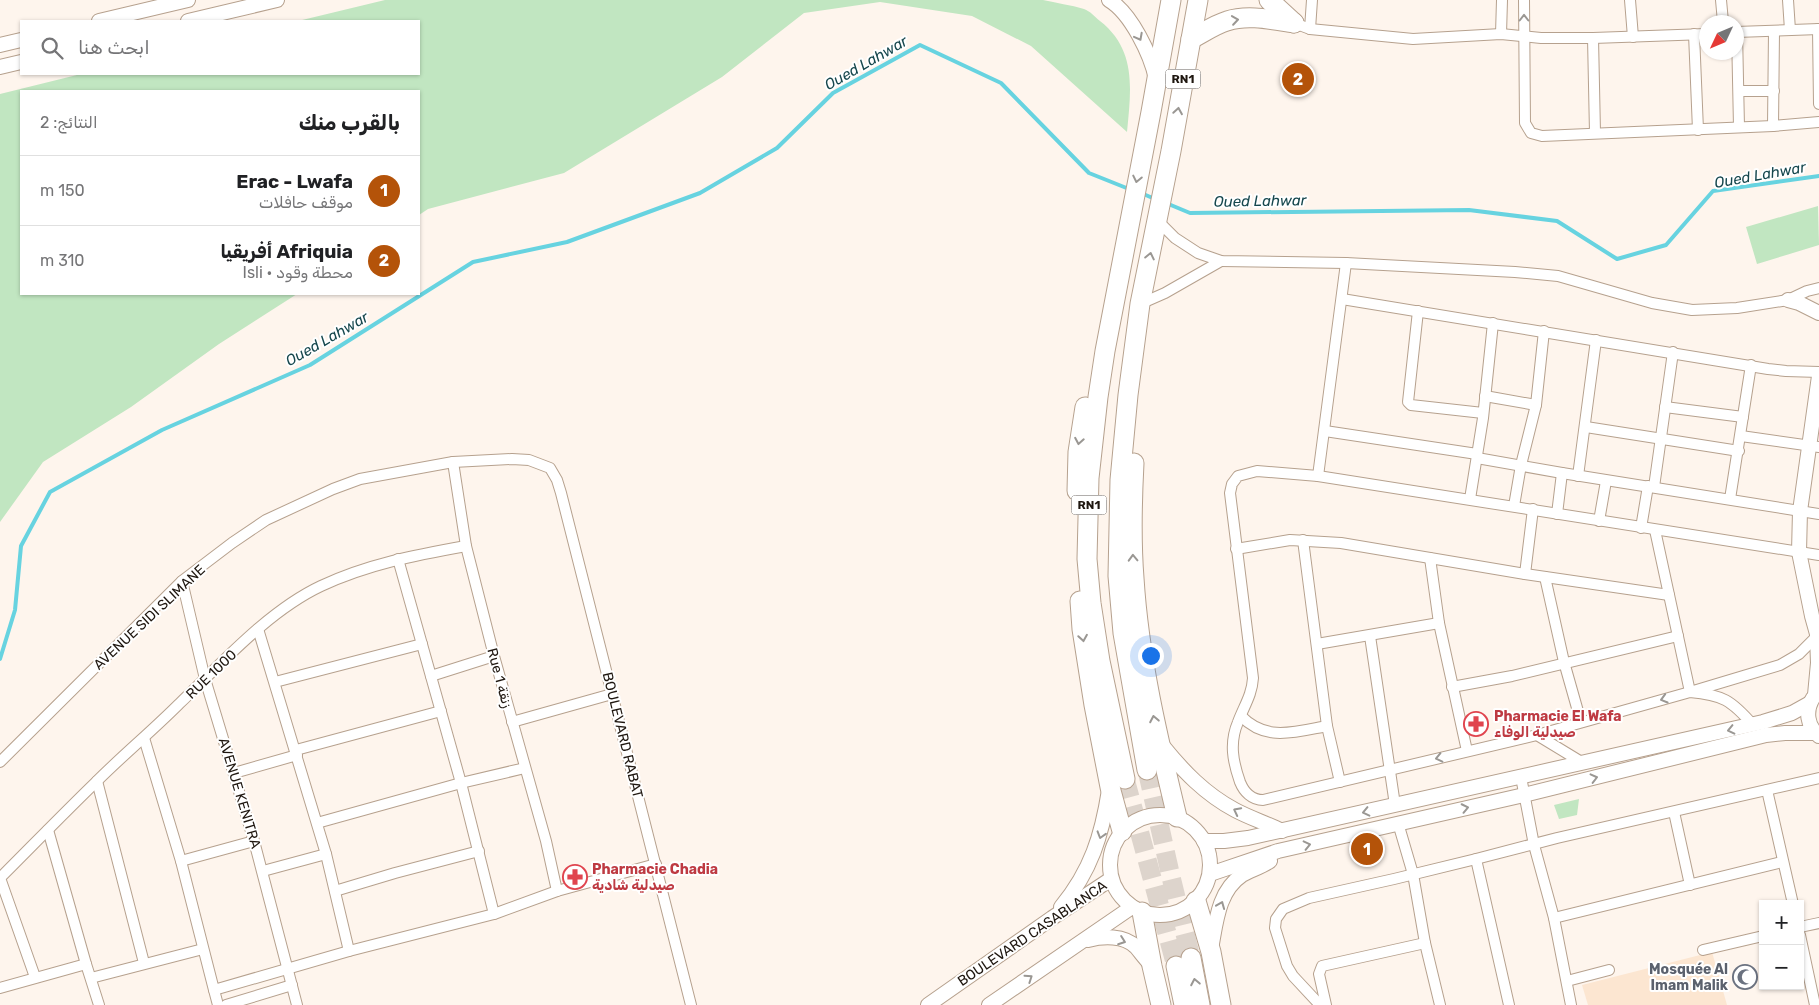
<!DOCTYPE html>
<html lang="ar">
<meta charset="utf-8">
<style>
:root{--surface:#fff;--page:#f6f6f6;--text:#202124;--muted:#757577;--line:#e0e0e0;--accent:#b45309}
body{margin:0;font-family:Rubik,Cairo,sans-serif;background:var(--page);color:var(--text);direction:rtl}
.controls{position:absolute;right:15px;bottom:15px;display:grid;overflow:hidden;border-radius:0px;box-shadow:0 1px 4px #0004}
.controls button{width:45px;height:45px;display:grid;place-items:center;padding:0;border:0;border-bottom:1px solid var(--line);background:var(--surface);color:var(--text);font:25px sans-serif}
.compass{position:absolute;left:1699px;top:15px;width:45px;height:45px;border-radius:50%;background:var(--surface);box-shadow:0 1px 4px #0004;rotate:226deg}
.you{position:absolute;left:1150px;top:655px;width:18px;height:18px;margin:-12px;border:4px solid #fff;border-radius:50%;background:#1a73e8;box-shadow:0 0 0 8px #1a73e833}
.badge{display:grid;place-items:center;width:32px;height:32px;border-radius:50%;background:var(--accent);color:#fff;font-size:16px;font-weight:700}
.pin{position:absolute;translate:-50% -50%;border:2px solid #fff;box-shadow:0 1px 5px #0006}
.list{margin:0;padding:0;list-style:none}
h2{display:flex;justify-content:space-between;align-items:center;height:65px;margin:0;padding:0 20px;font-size:21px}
h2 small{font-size:16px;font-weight:400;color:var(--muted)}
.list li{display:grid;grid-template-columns:32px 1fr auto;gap:15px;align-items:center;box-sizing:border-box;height:70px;padding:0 20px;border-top:1px solid var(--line)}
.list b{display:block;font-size:19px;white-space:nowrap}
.list p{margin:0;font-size:16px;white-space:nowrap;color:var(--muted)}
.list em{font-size:16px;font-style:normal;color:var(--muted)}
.icon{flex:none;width:28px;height:28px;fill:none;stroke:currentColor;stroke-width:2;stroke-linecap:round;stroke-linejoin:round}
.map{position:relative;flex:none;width:1819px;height:1005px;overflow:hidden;direction:ltr}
.search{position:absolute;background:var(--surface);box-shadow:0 1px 4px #0004;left:20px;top:20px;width:400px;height:55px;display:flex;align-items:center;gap:12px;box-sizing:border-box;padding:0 18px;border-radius:0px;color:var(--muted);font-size:19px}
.panel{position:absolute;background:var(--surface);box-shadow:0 1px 4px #0004;left:20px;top:90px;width:400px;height:205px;border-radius:0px;direction:rtl}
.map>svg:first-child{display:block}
.built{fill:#fce6d1}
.green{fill:#c1e6c1}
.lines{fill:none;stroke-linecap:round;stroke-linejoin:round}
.stream{stroke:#67d3e0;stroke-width:4}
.highway-tunnel{stroke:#ddd4cc;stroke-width:19;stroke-dasharray:19 9;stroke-linecap:butt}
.street-casing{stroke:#b6a18e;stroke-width:12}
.secondary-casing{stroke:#b6a18e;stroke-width:16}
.highway-casing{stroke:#b6a18e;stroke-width:21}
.street{stroke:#fff;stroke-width:10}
.secondary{stroke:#fff;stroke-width:14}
.highway{stroke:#fff;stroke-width:19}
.oneway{stroke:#9a9793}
.labels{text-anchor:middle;stroke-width:4;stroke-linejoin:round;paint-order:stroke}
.shield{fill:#fff;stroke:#625d58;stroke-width:1}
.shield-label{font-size:12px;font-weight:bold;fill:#1f1710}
.street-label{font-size:14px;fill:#1f1710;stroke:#fff}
.health-label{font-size:14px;font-weight:bold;fill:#be3a42;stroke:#fff;text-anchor:start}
.worship-label{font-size:14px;font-weight:bold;fill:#5b616d;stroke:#fff;text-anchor:end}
.water-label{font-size:15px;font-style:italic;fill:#16474d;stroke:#fff}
</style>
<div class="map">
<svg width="1819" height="1005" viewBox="0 0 1819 1005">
<rect width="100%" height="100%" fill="#fef5ed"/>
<path class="built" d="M 1712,952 L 1727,1005 L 1588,1005 L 1582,985 Z"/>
<g class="green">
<path d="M 385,0 L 1043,0 C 1056,3 1071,5 1084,9 C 1090,11 1095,17 1100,21 C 1137,50 1131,90 1127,132 L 1031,46 L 972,16 L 880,2 L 804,13 L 722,77 L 564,173 L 428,209 L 419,215 L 419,91 L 21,91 L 21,294 L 297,294 L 219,344 L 131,407 L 43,462 L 0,522 L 0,94 L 81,74 L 419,74 L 419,21 L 298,21 Z"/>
<path d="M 1818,206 L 1819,245 L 1757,264 L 1746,227 Z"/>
<path d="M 1579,799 L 1577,815 L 1559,819 L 1554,805 Z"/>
</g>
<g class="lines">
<g class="stream">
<path d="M 1141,193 L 1155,199"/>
<path d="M 1166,203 L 1190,213 L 1469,210 L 1557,221 L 1617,259 L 1666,245 L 1713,191 L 1819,176"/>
<path d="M 0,659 L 15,610 L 21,546 L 50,492 L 162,430 L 310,365 L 473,262 L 567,242 L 700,193 L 777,148 L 833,93 L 920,45 L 1001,83 L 1089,173 L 1129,189"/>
</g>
<g class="highway-tunnel">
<path d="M 1147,770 L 1171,877 L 1191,958"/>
<path d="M 1125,779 L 1176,966"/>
</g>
<defs>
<g id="street">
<path d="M 1524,0 L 1525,123 L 1531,133 L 1542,136 L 1773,126 L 1819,122"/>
<path d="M 1630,0 L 1633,37"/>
<path d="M 1721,0 L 1723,22"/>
<path d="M 1788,0 L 1790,30"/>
<path d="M 1294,23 L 1310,29 L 1413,39 L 1501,34 L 1541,38 L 1593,38 L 1706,34"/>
<path d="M 1310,29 L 1312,0"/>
<path d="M 1818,29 L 1819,104"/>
<path d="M 1736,32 L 1819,29"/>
<path d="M 1737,32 L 1739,127"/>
<path d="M 1501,34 L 1502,0"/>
<path d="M 1694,34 L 1698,130"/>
<path d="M 1593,38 L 1595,133"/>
<path d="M 1739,91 L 1774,91"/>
<path d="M 1773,126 L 1774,31"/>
<path d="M 1158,221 L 1175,238 L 1198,253 L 1221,261 L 1346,263 L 1515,272 L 1558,276 L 1652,303 L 1692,310 L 1737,308 L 1788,300 L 1807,291 L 1819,288"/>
<path d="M 1342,299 L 1768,369 L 1786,371 L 1819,372"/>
<path d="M 1140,304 L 1165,293 L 1221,261"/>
<path d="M 1418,311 L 1408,402 L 1411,405 L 1483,413"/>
<path d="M 1485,396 L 1536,405"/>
<path d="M 1665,407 L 1743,417"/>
<path d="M 1586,427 L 1739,451"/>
<path d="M 1325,431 L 1477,454"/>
<path d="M 1741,436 L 1819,447"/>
<path d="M 1477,458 L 1562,473 L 1819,514"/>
<path d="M 453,462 L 466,546 L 494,656 L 546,841 L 557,891"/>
<path d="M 1318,476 L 1346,263"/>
<path d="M 1578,476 L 1596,340"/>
<path d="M 1654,487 L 1673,352"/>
<path d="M 1470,499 L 1483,418 L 1493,323"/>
<path d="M 1730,499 L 1751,365"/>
<path d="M 1514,506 L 1521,465 L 1536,405 L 1544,331"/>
<path d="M 1557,514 L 1562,473"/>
<path d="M 1599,521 L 1606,481"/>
<path d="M 1641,528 L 1648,486"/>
<path d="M 1655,530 L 1690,692 L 1780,665 L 1799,654 L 1817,636"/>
<path d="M 1303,540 L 1327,726 L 1340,782"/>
<path d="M 1236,549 L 1290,540 L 1341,543 L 1525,574 L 1669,595"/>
<path d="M 1430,558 L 1439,623 L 1467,751"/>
<path d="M 398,559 L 461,783 L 494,914"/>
<path d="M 1525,574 L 1533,509"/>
<path d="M 1545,577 L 1564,662 L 1581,722"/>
<path d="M 182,581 L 205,679 L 254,841 L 297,1005"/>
<path d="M 258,629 L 326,854 L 349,951"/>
<path d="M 1370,636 L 1395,805"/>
<path d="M 1317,644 L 1439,623"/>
<path d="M 431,676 L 494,656"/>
<path d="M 275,682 L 422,644"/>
<path d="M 1452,687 L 1512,676 L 1678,636"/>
<path d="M 1241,716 C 1266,742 1295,732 1327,726"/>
<path d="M 512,722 L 612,694"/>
<path d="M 1753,725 C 1731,700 1723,695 1690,692 L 1537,735 L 1263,800 C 1252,800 1244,792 1240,782 C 1233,762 1229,743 1238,722 C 1244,706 1252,695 1253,678 L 1230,493 L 1232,484 L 1238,476 L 1257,471 L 1318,476 L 1819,555"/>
<path d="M 1537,735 L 1583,763"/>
<path d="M 144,738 L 181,861 L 214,990 L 349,951 L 494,914 L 557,891 L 656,864"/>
<path d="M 296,750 L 441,711"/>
<path d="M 0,762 L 182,581 L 232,543 L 266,520 L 333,489 L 360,479 L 453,462 L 512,459 L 529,460 L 550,468 L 557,480 L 561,493 L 691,1005"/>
<path d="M 234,773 L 297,755"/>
<path d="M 1521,777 L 1534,845 L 1554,918 L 1571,1005"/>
<path d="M 97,781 L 144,963"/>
<path d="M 1767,790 L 1793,904"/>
<path d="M 1674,812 L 1690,885"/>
<path d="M 317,823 L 461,783 L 525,768"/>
<path d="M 1398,823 L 1413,874 L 1425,943 L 1440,1005"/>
<path d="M 48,830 L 86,964 L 99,1005"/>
<path d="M 1476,859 L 1557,838 L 1819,778"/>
<path d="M 181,861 L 254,841"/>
<path d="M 263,871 L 326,854"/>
<path d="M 335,891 L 395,873 L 479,851"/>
<path d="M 1554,918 L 1782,862"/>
<path d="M 1800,927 L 1819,923"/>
<path d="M 1800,935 L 1815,1005"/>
<path d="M 1703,950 L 1763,936"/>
<path d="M 35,977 L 0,878 C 32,846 64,813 96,782 C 123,755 152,731 179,704 C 221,664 268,611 321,586 C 368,564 416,555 466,546"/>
<path d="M 91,978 L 203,949"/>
<path d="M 1567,981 L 1609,970"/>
<path d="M 0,988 L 86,964"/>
<path d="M 214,990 L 218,1005"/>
<path d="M 226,1005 L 292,985"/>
<path d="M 1320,1005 L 1293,976 L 1287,966 L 1275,928 L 1276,919 L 1283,909 L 1309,898 L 1394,879 L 1476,859 L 1509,1005"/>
<path d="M 1326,1005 L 1319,974 L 1322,966 L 1425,943"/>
</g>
<g id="secondary">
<path d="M 1109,0 C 1131,13 1151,55 1156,79"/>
<path d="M 99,21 L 188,0"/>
<path d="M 188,21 L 277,0"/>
<path d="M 0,45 L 21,40"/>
<path d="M 0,67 L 21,62"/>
<path d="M 1788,300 L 1799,303 L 1819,313"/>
<path d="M 1819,376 L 1800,511 L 1799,552 L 1812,616 L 1819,641"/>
<path d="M 1815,695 L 1818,663 L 1817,636"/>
<path d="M 1813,698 C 1805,711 1807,726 1819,736"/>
<path d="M 1162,745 C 1183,771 1205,794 1235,810 C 1250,818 1266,823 1282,831"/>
<circle cx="1160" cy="865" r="50"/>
<path d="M 1204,841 L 1224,841 L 1248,838 L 1763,722 L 1792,713 L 1810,703"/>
<path d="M 1210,874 L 1278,851 L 1524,795 L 1766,735 L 1785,733 L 1816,733"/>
<path d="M 1061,907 C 1091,871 1102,835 1109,790"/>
<path d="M 1088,940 C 1103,936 1124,935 1136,947 C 1141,953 1146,960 1152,966"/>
<path d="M 1211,949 C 1216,923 1218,891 1242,875 C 1251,870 1261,867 1270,861"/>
<path d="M 928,1005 L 1052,918 L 1111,879"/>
<path d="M 989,1005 L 1132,907"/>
</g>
<g id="highway">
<path d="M 1269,0 L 1294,23"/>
<path d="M 1191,39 C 1203,33 1214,25 1227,21 C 1248,14 1273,20 1294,23"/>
<path d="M 1134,463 C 1132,501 1131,540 1134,578 C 1139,659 1158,738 1177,817"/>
<path d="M 1077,491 L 1078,452 L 1085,407"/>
<path d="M 1080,601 L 1082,629 L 1094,705 L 1110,787 L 1122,831"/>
<path d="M 1147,770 L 1123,633 L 1118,576 L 1120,480 L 1128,395 L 1140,304 L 1171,151 L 1198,0"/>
<path d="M 1125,779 L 1100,661 L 1091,603 L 1087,559 L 1089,478 L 1098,397 L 1105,351 L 1151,112 L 1171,0"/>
<path d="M 1196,901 L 1211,952 L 1221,1005"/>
<path d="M 1142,912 L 1152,966 L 1161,1005"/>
<path d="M 1191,958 L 1200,1005"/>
<path d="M 1176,966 L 1184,1005"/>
</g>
</defs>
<use href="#street" class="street-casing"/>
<use href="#secondary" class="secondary-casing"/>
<use href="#highway" class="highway-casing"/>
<use href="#street" class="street"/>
<use href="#secondary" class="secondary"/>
<use href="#highway" class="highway"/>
</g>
<defs><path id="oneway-chevron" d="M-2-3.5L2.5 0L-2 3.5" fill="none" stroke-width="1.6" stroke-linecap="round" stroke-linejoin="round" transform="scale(1.25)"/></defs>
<g class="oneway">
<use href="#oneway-chevron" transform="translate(1524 18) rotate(-90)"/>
<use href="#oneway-chevron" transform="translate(1235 20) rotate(-8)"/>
<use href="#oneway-chevron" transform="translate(1139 37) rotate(62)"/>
<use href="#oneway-chevron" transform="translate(1178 111) rotate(-81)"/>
<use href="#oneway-chevron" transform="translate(1137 179) rotate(102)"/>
<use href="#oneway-chevron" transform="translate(1150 256) rotate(-78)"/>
<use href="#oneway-chevron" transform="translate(1079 441) rotate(100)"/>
<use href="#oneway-chevron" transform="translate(1133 558) rotate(-92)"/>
<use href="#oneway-chevron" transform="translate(1083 638) rotate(81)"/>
<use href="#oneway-chevron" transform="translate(1664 699) rotate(164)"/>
<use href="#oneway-chevron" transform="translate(1154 719) rotate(-101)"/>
<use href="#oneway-chevron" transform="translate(1731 730) rotate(167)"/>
<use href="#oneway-chevron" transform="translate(1439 758) rotate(167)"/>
<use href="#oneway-chevron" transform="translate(1594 778) rotate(-14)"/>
<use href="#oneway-chevron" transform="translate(1465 808) rotate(-12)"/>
<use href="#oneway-chevron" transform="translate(1237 811) rotate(-153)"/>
<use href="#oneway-chevron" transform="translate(1366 812) rotate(167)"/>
<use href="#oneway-chevron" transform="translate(1101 835) rotate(107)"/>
<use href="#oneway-chevron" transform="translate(1307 845) rotate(-13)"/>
<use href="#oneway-chevron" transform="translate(1221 905) rotate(-68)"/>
<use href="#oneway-chevron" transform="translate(1122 941) rotate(20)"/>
<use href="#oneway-chevron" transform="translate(1029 978) rotate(-34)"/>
<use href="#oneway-chevron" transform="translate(1195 982) rotate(-101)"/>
</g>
<defs>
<symbol id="pharmacy-ring" viewBox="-11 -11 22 22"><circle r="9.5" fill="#fff" stroke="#e0444e" stroke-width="1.5"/><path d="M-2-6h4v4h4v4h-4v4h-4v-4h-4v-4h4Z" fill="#e0444e"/></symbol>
<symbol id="mosque-ring" viewBox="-11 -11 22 22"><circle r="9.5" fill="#fff" stroke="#6b7280" stroke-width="1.5"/><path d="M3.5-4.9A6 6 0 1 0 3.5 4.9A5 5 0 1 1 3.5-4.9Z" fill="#6b7280"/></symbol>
</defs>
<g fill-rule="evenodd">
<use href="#pharmacy-ring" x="1462" y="710" width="28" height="28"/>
<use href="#pharmacy-ring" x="561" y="863" width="28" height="28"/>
<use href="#mosque-ring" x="1731" y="963" width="28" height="28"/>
</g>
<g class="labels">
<g class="shield">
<rect x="1165.5" y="69.5" width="35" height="19" rx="4"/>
<rect x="1071.5" y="495.5" width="35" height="19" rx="4"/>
</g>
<g class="shield-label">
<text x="1183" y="83">RN1</text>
<text x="1089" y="509">RN1</text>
</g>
<g class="street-label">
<text transform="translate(149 617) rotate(-43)" y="5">AVENUE SIDI SLIMANE</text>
<text transform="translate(211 674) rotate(-44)" y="5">RUE 1000</text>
<text transform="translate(500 678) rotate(75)" y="5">Rue 1 زنقة</text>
<text transform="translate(623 735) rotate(76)" y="5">BOULEVARD RABAT</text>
<text transform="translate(240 793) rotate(73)" y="5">AVENUE KENITRA</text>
<text transform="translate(1032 933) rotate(-34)" y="5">BOULEVARD CASABLANCA</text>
</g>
<g class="health-label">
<text x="1494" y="721">Pharmacie El Wafa<tspan x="1494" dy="16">صيدلية الوفاء</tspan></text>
<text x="592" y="874">Pharmacie Chadia<tspan x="592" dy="16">صيدلية شادية</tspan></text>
</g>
<g class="worship-label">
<text x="1728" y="974">Mosquée Al<tspan x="1728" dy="16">Imam Malik</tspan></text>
</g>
<g class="water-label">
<text transform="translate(866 63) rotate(-30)" y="5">Oued Lahwar</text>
<text transform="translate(1760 175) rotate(-10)" y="5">Oued Lahwar</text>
<text transform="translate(1260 201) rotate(-1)" y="5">Oued Lahwar</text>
<text transform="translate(327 339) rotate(-30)" y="5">Oued Lahwar</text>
</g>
</g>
</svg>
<div class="controls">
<button>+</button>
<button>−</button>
</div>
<svg class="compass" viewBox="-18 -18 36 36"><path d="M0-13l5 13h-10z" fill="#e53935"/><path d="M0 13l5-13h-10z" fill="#757577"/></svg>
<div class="you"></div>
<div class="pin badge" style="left:1367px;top:849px">1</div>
<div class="pin badge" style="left:1298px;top:79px">2</div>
<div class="search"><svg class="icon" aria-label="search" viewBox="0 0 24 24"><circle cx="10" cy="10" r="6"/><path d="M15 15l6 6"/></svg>ابحث هنا</div>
<section class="panel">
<h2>بالقرب منك<small>النتائج: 2</small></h2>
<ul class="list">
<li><span class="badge">1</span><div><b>Erac - Lwafa</b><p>موقف حافلات</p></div><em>150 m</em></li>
<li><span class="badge">2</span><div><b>Afriquia أفريقيا</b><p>محطة وقود · Isli</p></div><em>310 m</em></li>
</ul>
</section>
</div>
